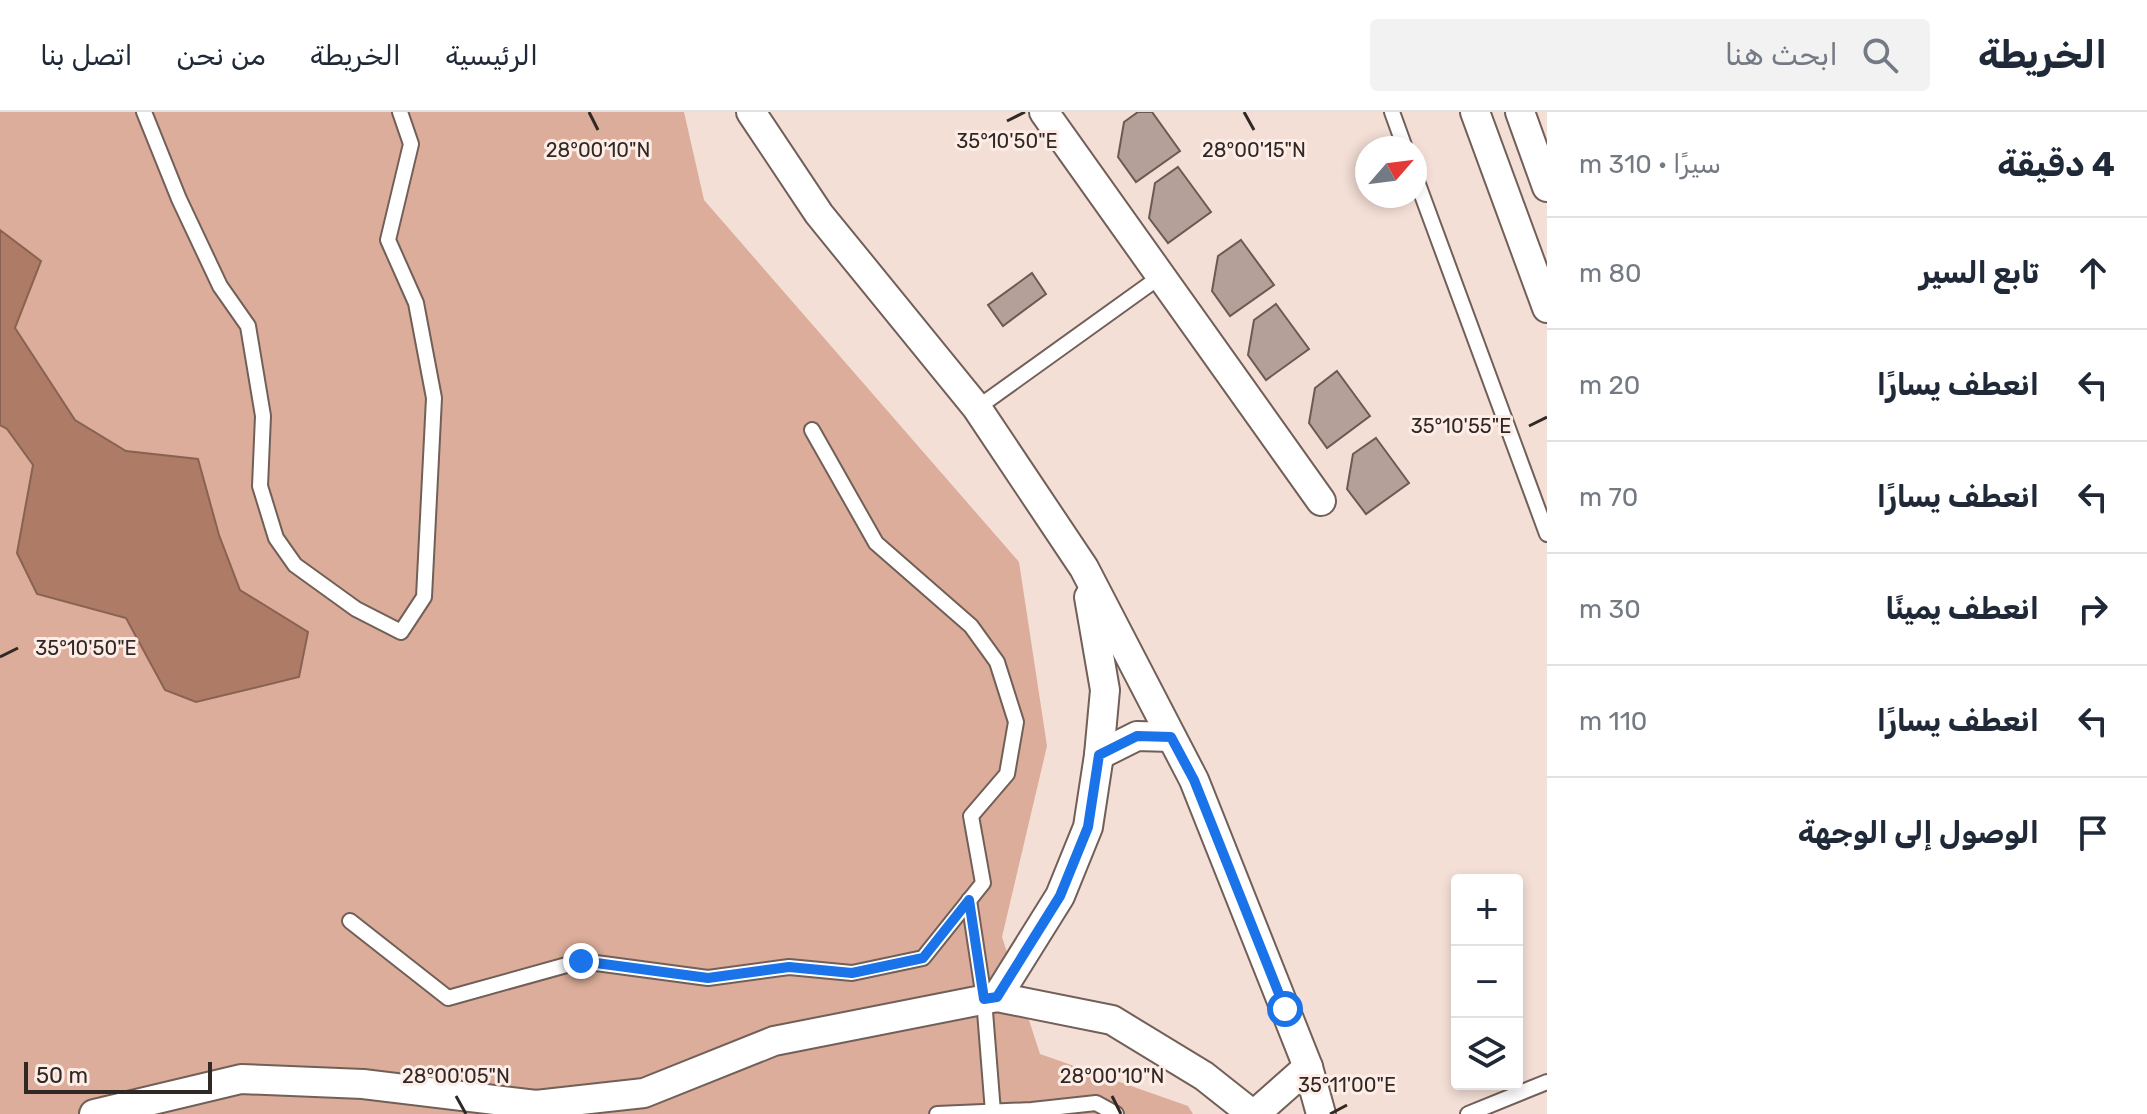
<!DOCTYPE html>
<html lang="ar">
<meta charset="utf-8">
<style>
:root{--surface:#fff;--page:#f2f2f3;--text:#1f2937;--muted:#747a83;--line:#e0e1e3}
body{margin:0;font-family:Rubik,"Noto Sans Arabic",sans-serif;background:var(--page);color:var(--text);direction:rtl}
.controls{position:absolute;right:24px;bottom:24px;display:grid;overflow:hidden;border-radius:8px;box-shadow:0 4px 12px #0003}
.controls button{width:72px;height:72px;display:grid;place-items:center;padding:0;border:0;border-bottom:2px solid var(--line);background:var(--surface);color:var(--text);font:40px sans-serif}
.compass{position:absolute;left:1355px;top:24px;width:72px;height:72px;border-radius:50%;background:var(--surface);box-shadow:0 4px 12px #0003;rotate:62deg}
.scale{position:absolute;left:24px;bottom:20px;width:188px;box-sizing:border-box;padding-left:8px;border:4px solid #302825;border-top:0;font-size:22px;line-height:28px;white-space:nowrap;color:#302825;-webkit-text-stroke:6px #feede6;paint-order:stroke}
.stop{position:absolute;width:24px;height:24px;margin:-18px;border:6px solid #1a73e8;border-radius:50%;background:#fff}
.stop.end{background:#1a73e8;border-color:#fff;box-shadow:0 2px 8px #0008}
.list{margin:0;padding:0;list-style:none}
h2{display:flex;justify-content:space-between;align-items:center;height:104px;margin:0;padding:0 32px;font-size:34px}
h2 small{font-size:26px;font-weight:400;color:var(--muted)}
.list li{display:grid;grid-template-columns:52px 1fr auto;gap:24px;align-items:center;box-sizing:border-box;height:112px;padding:0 32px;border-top:2px solid var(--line)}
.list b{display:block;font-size:30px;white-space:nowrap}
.list em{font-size:26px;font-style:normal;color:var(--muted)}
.icon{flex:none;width:44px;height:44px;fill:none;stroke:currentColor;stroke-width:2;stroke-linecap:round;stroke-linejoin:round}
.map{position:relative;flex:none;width:1547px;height:1002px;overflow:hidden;direction:ltr}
header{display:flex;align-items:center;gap:48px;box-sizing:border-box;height:112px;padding:0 40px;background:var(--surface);border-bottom:2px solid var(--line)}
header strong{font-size:38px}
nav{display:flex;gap:44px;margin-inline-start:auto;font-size:28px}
.search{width:560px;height:72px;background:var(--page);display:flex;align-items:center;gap:20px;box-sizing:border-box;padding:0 28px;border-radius:8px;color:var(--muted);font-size:30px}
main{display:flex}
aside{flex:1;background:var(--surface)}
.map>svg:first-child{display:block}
.green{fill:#dbad9a}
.water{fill:#ad7b66;stroke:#886252;stroke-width:2}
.building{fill:#b4a098;stroke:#6b5952;stroke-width:2}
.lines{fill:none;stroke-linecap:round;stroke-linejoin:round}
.service-casing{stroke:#715f58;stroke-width:18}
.minor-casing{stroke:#715f58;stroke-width:32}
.service{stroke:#fff;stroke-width:14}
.minor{stroke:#fff;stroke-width:28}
.route{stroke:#1a73e8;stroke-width:10}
.ticks{fill:none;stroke:#302825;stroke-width:3}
.ticks-label{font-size:20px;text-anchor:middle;fill:#302825;stroke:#feede6;stroke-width:6;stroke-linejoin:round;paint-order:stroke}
</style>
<header>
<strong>الخريطة</strong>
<div class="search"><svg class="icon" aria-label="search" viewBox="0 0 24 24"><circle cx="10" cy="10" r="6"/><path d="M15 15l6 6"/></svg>ابحث هنا</div>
<nav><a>الرئيسية</a><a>الخريطة</a><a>من نحن</a><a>اتصل بنا</a></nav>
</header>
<main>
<aside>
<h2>4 دقيقة<small>سيرًا · 310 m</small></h2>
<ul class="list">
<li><svg class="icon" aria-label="ahead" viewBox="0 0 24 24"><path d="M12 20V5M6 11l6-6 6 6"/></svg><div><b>تابع السير</b></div><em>80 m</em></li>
<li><svg class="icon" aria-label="left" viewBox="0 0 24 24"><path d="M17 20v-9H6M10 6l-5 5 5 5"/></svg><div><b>انعطف يسارًا</b></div><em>20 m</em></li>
<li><svg class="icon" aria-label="left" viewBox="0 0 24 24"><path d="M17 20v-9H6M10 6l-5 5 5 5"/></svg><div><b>انعطف يسارًا</b></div><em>70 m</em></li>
<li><svg class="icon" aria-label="right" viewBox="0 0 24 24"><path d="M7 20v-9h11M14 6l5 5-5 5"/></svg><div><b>انعطف يمينًا</b></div><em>30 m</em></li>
<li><svg class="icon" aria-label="left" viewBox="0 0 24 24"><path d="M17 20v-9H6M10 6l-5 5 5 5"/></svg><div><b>انعطف يسارًا</b></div><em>110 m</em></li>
<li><svg class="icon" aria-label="arrive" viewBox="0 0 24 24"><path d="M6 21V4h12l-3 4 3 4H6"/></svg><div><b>الوصول إلى الوجهة</b></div></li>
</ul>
</aside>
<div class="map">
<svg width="1547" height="1002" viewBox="0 0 1547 1002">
<rect width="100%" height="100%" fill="#f4dfd6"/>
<path class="green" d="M 0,0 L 684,0 L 704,88 L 1019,450 L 1047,634 L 1002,825 L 1040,942 L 1188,994 L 1193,1002 L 0,1002 Z"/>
<path class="water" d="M 0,118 L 41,149 L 15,216 L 75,308 L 126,339 L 198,347 L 219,423 L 240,478 L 308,520 L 299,565 L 196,590 L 165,578 L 126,506 L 37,482 L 17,441 L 33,353 L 7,317 L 0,313 Z"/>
<g class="building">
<path d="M 1138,0 L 1152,0 L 1180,39 L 1136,70 L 1118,45 L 1124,10 Z"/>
<path d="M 1178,55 L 1211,100 L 1168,131 L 1149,106 L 1155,71 Z"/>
<path d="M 1241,128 L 1274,173 L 1230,204 L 1212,179 L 1218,144 Z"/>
<path d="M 1032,161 L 1046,182 L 1003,214 L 988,193 Z"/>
<path d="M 1276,192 L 1309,237 L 1266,268 L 1248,243 L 1254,208 Z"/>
<path d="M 1337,259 L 1370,304 L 1327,336 L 1309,311 L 1315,276 Z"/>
<path d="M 1376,326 L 1409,371 L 1366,402 L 1347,377 L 1353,342 Z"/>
</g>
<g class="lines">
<defs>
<g id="service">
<path d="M 144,0 L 179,87 L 220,174 L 248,214 L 263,304 L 260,374 L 276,426 L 295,453 L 356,497 L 401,520 L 424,485 L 434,286 L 416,191 L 388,128 L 411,32 L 400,0"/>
<path d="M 1392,0 L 1405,36"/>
<path d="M 1415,64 L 1547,422"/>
<path d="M 977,296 L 1161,164"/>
<path d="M 969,788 L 984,887 L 993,1000"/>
<path d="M 350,809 L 448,886 L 581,849 L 708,866 L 789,855 L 852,861 L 923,846 L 983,771 L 971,704 L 1007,662 L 1016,610 L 997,550 L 971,514 L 876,431 L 812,318"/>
<path d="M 937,1002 L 1032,998 L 1096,991 L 1116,1002"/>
<path d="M 1468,1002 L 1547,970"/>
</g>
<g id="minor">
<path d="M 751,0 L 819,102 L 977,296 L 1084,456 L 1194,668 L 1308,955 L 1321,1002"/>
<path d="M 1044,0 L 1321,389"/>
<path d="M 1475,0 L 1547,196"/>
<path d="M 1520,0 L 1547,75"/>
<path d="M 1099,643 L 1137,624 L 1171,625"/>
<path d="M 997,885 L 1060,784 L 1088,715 L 1099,643 L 1105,578 L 1089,485"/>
<path d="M 94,1002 L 241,967 L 363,972 L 536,993 L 644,981 L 774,929 L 997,885 L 1112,908 L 1204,964 L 1252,1002"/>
<path d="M 1255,1002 L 1308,955"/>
</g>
</defs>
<use href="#service" class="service-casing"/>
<use href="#minor" class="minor-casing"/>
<use href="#service" class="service"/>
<use href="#minor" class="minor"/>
</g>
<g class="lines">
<path class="route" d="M 581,849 L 708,866 L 789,855 L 852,861 L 923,846 L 969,788 L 984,887 L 997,885 L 1060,784 L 1088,715 L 1099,643 L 1137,624 L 1171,625 L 1194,668 L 1285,897"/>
</g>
<path class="ticks" d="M 589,0 L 598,18M 1244,0 L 1254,18M 1007,9 L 1025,0M 1529,314 L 1547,305M 0,545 L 18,536M 456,984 L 466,1002M 1112,984 L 1121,1002M 1330,1002 L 1347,993"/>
<g class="ticks-label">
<text x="1007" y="36">35°10'50"E</text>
<text x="598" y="45">28°00'10"N</text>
<text x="1254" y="45">28°00'15"N</text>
<text x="1461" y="321">35°10'55"E</text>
<text x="86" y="543">35°10'50"E</text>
<text x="456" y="971">28°00'05"N</text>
<text x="1112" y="971">28°00'10"N</text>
<text x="1347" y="980">35°11'00"E</text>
</g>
</svg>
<div class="controls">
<button>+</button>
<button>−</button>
<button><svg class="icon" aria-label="layers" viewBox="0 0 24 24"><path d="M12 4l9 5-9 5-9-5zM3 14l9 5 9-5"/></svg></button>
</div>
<svg class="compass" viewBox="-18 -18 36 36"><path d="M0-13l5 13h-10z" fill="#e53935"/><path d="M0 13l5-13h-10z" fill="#747a83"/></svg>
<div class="scale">50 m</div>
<div class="stop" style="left:1285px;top:897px"></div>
<div class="stop end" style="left:581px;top:849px"></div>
</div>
</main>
